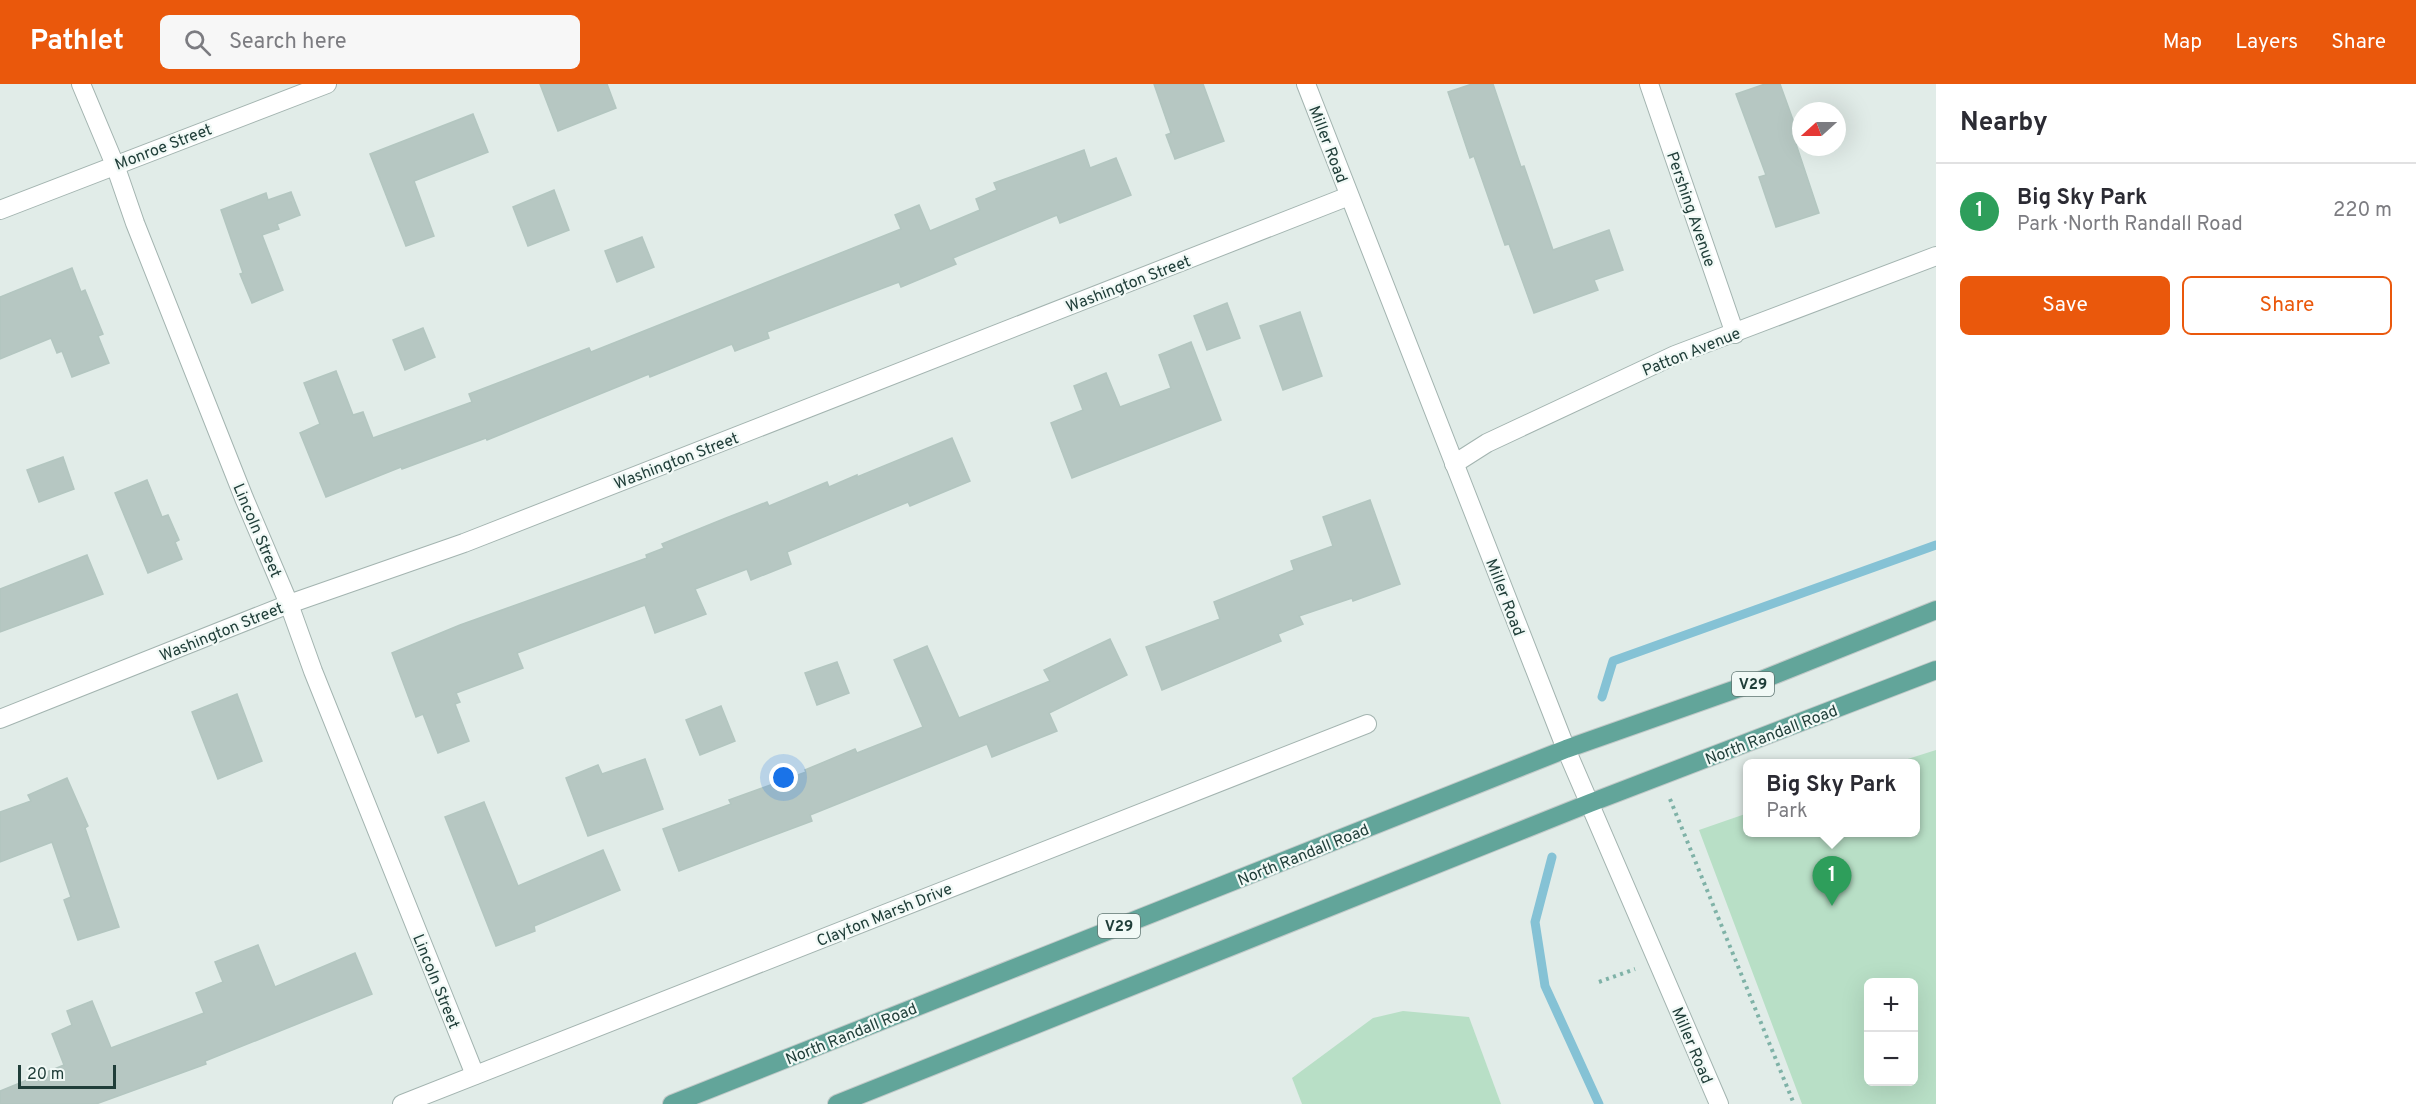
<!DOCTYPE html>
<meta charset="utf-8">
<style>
:root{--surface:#fff;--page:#f7f7f7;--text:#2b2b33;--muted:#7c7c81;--line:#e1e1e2;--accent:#ea580c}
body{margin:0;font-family:Overpass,sans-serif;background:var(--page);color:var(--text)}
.controls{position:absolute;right:18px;bottom:18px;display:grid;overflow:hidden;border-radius:9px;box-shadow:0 6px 24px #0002}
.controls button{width:54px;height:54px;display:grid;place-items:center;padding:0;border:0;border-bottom:2px solid var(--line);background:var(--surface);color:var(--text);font:30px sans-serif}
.compass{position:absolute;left:1792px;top:18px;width:54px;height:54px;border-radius:50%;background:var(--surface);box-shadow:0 6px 24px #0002;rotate:249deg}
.scale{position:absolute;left:18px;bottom:15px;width:98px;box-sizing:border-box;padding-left:6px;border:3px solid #203e39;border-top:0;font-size:16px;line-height:21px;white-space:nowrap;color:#203e39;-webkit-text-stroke:4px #f1f9f6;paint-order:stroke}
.you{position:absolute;left:784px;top:694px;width:21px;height:21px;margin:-15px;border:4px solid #fff;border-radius:50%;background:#1a73e8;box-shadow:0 0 0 9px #1a73e833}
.badge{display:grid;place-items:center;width:39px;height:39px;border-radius:50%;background:var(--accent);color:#fff;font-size:20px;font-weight:700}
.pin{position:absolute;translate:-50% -50px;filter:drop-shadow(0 2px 3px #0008)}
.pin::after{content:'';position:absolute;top:32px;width:21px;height:18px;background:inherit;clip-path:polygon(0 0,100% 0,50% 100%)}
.popup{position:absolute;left:1743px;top:675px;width:177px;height:78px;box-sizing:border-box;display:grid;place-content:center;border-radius:9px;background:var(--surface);filter:drop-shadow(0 2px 4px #0005);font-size:20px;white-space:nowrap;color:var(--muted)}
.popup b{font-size:22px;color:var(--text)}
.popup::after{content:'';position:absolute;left:50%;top:100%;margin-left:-12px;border:12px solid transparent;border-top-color:var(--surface)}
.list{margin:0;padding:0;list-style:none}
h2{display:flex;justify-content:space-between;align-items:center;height:78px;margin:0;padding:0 24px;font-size:26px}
h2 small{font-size:20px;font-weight:400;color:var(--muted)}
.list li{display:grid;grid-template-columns:39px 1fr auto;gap:18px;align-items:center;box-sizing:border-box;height:96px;padding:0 24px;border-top:2px solid var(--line)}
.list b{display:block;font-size:22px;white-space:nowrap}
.list p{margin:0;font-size:20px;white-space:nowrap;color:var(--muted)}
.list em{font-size:20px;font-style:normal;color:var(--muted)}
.actions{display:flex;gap:12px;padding:18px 24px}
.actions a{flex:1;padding:14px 0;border:2px solid var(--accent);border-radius:9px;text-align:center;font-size:21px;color:var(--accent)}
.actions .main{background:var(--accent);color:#fff}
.icon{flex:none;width:33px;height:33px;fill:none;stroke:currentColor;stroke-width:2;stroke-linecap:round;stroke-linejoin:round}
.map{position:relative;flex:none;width:1936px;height:1020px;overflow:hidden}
header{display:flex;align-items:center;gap:36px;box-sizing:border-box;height:84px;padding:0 30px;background:var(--accent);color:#fff}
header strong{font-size:28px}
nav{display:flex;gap:33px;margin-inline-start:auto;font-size:21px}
.search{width:420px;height:54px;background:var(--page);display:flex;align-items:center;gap:15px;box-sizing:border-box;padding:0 21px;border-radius:9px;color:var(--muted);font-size:22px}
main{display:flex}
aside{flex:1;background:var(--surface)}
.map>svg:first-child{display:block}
.green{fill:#b8dfc6;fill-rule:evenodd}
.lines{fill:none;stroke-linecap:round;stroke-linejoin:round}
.stream{stroke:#85c2d5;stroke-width:9}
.building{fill:#b6c7c2;stroke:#b3c6c0;stroke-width:1.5}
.minor-casing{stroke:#a3b4b0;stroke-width:20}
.tertiary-casing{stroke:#a3b4b0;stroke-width:20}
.primary-casing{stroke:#c1c9c8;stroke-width:20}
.path{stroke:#7fb2a7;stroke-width:4;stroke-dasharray:3 4.5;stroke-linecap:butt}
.minor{stroke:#fff;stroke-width:18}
.tertiary{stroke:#fff;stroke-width:18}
.primary{stroke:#62a59a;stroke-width:18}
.labels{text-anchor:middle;stroke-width:4.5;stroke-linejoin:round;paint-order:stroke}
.shield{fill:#f1f9f6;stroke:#5f7672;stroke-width:1.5}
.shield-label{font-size:15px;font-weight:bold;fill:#203e39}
.street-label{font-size:16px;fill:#203e39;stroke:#f1f9f6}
</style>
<header>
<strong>Pathlet</strong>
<div class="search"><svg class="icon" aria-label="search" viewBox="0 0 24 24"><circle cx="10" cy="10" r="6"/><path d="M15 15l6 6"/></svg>Search here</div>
<nav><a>Map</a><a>Layers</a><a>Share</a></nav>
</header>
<main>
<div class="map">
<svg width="1936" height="1020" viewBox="0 0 1936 1020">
<rect width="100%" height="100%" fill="#e1ece8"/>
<g class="green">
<path d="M 1936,666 L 1936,1020 L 1802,1020 L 1699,746 L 1748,729 L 1748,748 L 1916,748 L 1916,680 L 1895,679 ZM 1868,898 L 1914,898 L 1914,998 L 1868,998 Z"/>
<path d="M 1403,927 L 1469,933 L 1501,1020 L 1302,1020 L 1292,994 L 1373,934 Z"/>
</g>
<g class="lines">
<g class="stream">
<path d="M 1602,613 L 1613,577 L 1936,461"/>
<path d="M 1552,773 L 1535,838 L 1545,902 L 1599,1020"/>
</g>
</g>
<g class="building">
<path d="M 540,0 L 607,0 L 616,24 L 558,47 Z"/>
<path d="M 1154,0 L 1203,0 L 1224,57 L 1175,75 L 1166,51 L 1171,49 Z"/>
<path d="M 1472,0 L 1493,0 L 1521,83 L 1524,82 L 1553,166 L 1609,146 L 1623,186 L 1594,196 L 1598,206 L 1534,229 L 1509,160 L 1505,161 L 1474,72 L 1470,74 L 1448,8 Z"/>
<path d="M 1765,0 L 1780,0 L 1801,58 L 1796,60 L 1819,129 L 1776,143 L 1759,93 L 1766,91 L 1736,10 Z"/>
<path d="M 473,30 L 488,68 L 414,97 L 434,152 L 406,162 L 370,70 Z"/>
<path d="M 1084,66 L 1090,84 L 1116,74 L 1131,111 L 1060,139 L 1057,131 L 953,174 L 956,180 L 901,203 L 899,198 L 767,248 L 769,254 L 735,267 L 732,260 L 650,293 L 649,290 L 487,356 L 486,354 L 402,385 L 401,383 L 326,413 L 300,349 L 320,340 L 304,299 L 336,287 L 353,331 L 363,328 L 373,354 L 472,318 L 469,310 L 589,264 L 591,268 L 901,145 L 895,131 L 919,121 L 930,147 L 980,126 L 976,115 L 997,106 L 994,99 Z"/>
<path d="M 554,106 L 569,146 L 528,162 L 513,123 Z"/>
<path d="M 291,108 L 300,131 L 277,140 L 279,145 L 262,151 L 283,206 L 252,219 L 240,190 L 243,189 L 221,126 L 266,109 L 268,116 Z"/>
<path d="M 642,153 L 654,183 L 617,198 L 605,167 Z"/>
<path d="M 72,184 L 81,208 L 85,206 L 103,250 L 98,252 L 109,279 L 72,293 L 62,267 L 57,269 L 51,254 L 0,275 L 0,213 Z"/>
<path d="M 1227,219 L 1240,254 L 1207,266 L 1194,232 Z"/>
<path d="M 1300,228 L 1322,292 L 1283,306 L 1260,242 Z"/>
<path d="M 423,244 L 435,273 L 405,286 L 393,256 Z"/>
<path d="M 1191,258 L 1221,336 L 1072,394 L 1051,339 L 1083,326 L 1074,302 L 1106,289 L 1120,323 L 1171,304 L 1159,271 Z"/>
<path d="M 952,354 L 970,397 L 910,422 L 908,418 L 787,468 L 791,480 L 751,496 L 747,485 L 695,505 L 706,530 L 655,549 L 645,521 L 517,569 L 523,584 L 456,609 L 460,618 L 455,620 L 469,657 L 438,669 L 423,630 L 416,633 L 392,569 L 460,541 L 647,474 L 646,471 L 664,464 L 662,460 L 726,434 L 767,418 L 769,422 L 827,398 L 829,403 L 857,391 L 857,393 Z"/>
<path d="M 63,373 L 74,405 L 39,418 L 27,386 Z"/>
<path d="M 147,396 L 162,433 L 168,431 L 179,456 L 175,458 L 182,475 L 148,489 L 115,409 Z"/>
<path d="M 1370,416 L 1400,500 L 1353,517 L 1352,514 L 1299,532 L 1303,540 L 1278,550 L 1281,557 L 1162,606 L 1146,563 L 1220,535 L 1214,518 L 1294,486 L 1291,477 L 1333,462 L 1323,433 Z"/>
<path d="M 87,471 L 103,510 L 0,548 L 0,505 Z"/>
<path d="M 1110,555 L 1127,591 L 1049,629 L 1057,647 L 992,673 L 987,660 L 810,731 L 812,737 L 679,787 L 663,745 L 731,720 L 729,716 L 806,688 L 805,686 L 855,665 L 857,669 L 923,643 L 894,576 L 927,562 L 959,634 L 1050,597 L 1044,586 Z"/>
<path d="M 837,578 L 849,609 L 817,621 L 805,589 Z"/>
<path d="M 237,610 L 262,677 L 218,695 L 192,628 Z"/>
<path d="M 721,622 L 735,657 L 700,671 L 686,636 Z"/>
<path d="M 645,675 L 663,725 L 588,752 L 566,694 L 598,681 L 602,690 Z"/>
<path d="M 67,694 L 88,742 L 85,744 L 119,843 L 78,856 L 64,816 L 71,813 L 52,758 L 0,778 L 0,728 L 31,717 L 28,711 Z"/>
<path d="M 484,718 L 518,802 L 603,766 L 620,806 L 534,842 L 535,847 L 496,862 L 445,733 Z"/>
<path d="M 258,861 L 275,903 L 355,869 L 372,910 L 205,977 L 206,980 L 96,1020 L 0,1020 L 0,1007 L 64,981 L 52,950 L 72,941 L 67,927 L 92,917 L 111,964 L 204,929 L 196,909 L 223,898 L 215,878 Z"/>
</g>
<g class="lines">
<defs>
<g id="minor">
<path d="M 81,0 L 115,81 L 135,139 L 244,414 L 289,520 L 313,587 L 475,991"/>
<path d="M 1649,0 L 1735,250"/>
<path d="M 0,126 L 327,0"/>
<path d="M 1454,380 L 1487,359 L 1675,271 L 1936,172"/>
<path d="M 0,635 L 289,520 L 464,459 L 1349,112"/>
<path d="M 402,1020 L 1367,640"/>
</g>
<path id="tertiary" d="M 1306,0 L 1566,665 L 1719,1020"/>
<g id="primary">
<path d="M 672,1020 L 1566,665 L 1759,597 L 1936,526"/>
<path d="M 837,1020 L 1590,719 L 1936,586"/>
</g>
</defs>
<use href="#minor" class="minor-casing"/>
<use href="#tertiary" class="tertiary-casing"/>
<use href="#primary" class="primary-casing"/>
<g class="path">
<path d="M 1670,715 L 1794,1020"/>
<path d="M 1599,898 L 1635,885"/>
</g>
<use href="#minor" class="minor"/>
<use href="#tertiary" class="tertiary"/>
<use href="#primary" class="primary"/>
</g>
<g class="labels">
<g class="shield">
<rect x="1732" y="588" width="42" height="24" rx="4.5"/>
<rect x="1098" y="830" width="42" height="24" rx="4.5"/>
</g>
<g class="shield-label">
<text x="1753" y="605">V29</text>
<text x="1119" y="847">V29</text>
</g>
<g class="street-label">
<text transform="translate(1329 60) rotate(69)" y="6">Miller Road</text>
<text transform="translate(163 62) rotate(-21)" y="6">Monroe Street</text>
<text transform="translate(1692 125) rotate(71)" y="6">Pershing Avenue</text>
<text transform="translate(1128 199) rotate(-21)" y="6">Washington Street</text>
<text transform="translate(1691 267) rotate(-22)" y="6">Patton Avenue</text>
<text transform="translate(676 376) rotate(-21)" y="6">Washington Street</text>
<text transform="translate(258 446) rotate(67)" y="6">Lincoln Street</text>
<text transform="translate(1506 513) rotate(69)" y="6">Miller Road</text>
<text transform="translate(221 547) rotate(-22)" y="6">Washington Street</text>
<text transform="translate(1771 650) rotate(-21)" y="6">North Randall Road</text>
<text transform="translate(1303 770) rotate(-22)" y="6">North Randall Road</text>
<text transform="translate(884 830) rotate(-22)" y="6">Clayton Marsh Drive</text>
<text transform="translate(437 897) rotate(68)" y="6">Lincoln Street</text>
<text transform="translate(851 949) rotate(-22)" y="6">North Randall Road</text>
<text transform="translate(1693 961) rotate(67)" y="6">Miller Road</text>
</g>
</g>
</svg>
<div class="controls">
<button>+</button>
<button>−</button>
</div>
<svg class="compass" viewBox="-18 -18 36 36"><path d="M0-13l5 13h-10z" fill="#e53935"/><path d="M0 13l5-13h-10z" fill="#7c7c81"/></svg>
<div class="scale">20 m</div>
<div class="you"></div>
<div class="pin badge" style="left:1832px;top:822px;background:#2e9e5b">1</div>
<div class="popup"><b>Big Sky Park</b>Park</div>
</div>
<aside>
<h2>Nearby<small></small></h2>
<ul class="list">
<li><span class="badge" style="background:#2e9e5b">1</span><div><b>Big Sky Park</b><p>Park · North Randall Road</p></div><em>220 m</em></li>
</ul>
<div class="actions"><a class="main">Save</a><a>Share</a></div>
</aside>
</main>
